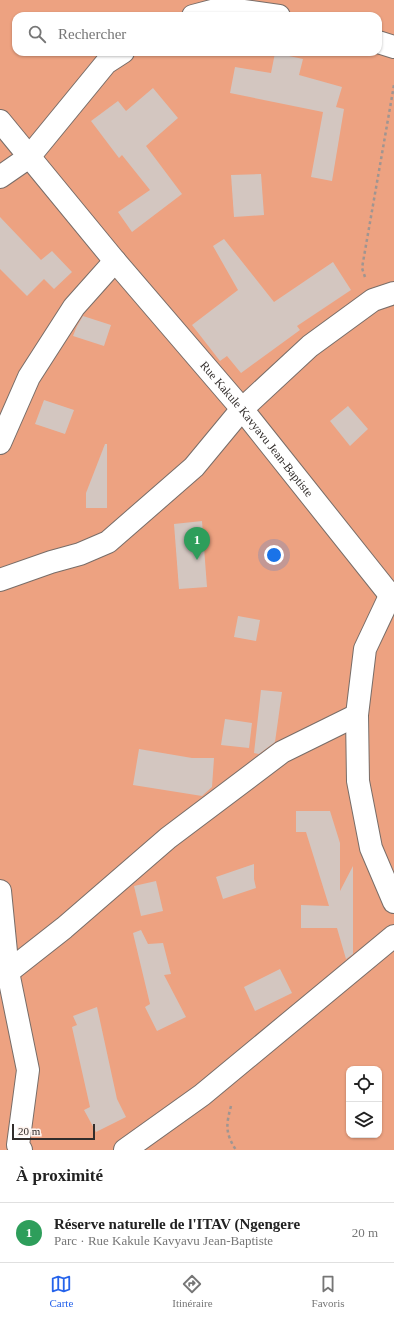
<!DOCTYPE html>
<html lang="fr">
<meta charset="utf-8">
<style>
:root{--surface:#fff;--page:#f6f6f6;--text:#222;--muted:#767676;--line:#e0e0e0;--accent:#2563eb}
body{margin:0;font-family:"Times New Roman",serif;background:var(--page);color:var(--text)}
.controls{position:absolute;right:12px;bottom:12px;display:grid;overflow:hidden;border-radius:8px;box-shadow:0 1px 3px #0004}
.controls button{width:36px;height:36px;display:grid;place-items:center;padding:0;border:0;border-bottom:1px solid var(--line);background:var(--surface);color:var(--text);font:20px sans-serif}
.scale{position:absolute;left:12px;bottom:10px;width:83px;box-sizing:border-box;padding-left:4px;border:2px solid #322d2b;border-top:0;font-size:11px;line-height:14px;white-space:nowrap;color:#322d2b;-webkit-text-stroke:3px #fef3ee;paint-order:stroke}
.you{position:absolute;left:274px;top:555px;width:14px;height:14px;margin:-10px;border:3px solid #fff;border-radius:50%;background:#1a73e8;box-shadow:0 0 0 6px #1a73e833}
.badge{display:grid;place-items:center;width:26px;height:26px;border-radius:50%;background:var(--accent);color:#fff;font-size:13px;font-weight:700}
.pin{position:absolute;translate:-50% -33px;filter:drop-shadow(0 1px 2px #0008)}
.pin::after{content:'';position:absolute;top:21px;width:14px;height:12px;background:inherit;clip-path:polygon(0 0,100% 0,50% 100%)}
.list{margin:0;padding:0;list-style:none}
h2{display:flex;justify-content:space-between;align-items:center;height:52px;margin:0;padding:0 16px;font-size:17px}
h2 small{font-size:13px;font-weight:400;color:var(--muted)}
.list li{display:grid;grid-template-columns:26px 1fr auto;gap:12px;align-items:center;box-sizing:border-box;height:60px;padding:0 16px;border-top:1px solid var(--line)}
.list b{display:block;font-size:15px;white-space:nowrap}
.list p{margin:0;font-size:13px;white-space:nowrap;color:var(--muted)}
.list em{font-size:13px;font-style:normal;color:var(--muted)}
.icon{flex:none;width:22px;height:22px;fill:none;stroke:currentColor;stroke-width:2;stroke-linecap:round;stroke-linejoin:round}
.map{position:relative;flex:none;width:394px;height:1150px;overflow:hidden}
.search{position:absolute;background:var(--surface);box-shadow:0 1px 3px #0004;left:12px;right:12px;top:12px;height:44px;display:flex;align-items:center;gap:10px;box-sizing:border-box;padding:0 14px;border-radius:12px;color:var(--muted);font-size:15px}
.sheet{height:112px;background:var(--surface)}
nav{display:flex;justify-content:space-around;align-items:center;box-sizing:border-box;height:56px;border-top:1px solid var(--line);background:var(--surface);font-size:11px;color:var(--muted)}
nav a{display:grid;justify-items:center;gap:2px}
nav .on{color:var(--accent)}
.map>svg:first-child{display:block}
.green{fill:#eda281;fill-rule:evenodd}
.building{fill:#d3c6c0}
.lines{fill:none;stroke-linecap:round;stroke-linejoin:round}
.minor-casing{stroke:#786d68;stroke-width:24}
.tertiary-casing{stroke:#786d68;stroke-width:24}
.path{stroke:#a09591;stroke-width:2.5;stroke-dasharray:3 3;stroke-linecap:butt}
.minor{stroke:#fff;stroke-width:22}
.tertiary{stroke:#fff;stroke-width:22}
.labels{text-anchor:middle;stroke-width:3;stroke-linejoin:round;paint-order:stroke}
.street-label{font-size:12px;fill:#322d2b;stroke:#fef3ee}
</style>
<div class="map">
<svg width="394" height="1150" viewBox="0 0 394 1150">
<rect width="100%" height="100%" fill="#f3e5df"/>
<path class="green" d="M 0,0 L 394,0 L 394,1150 L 0,1150 ZM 16,16 L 378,16 L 378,52 L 16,52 ZM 349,1069 L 379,1069 L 379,1135 L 349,1135 Z"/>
<g class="building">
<path d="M 275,53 L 303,59 L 299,75 L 342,87 L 336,107 L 344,109 L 332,181 L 311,177 L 323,112 L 230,93 L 235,67 L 271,73 Z"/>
<path d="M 153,88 L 178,118 L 146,146 L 182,194 L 132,232 L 118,212 L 150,190 L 122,155 L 119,158 L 91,121 L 118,101 L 126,111 Z"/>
<path d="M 261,174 L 264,215 L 234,217 L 231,175 Z"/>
<path d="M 0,217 L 41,260 L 52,251 L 72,272 L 54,289 L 44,279 L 27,296 L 0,269 Z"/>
<path d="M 224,239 L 274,302 L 333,262 L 351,290 L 297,326 L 300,330 L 241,373 L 227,356 L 220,361 L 192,325 L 238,290 L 213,246 Z"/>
<path d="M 83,316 L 111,325 L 104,346 L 73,336 L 77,326 Z"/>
<path d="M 44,400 L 74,410 L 65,434 L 35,424 Z"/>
<path d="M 348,406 L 368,429 L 350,446 L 330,421 Z"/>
<path d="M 105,444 L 107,444 L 107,508 L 86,508 L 86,493 Z"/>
<path d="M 202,521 L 207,587 L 179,589 L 174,524 Z"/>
<path d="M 238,616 L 260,620 L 256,641 L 234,637 Z"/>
<path d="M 261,690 L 282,692 L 275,742 L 259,754 L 254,753 Z"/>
<path d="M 225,719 L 252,723 L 249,748 L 221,745 Z"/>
<path d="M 139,749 L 192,758 L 214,758 L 212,787 L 202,796 L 133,785 Z"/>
<path d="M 296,811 L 330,811 L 340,843 L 340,891 L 353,866 L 353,954 L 346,959 L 337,928 L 301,928 L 301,905 L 329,906 L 306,832 L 296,832 Z"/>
<path d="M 254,864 L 254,879 L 256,888 L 223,899 L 216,877 Z"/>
<path d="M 156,881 L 163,911 L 141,916 L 134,886 Z"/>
<path d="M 141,930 L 148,944 L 163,943 L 171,974 L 164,975 L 186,1017 L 157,1031 L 145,1007 L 150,1004 L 133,933 Z"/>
<path d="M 280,969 L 292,993 L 255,1011 L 244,987 Z"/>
<path d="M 97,1007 L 117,1099 L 126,1117 L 96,1132 L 84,1110 L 90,1107 L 72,1027 L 77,1025 L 73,1016 Z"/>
</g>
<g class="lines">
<defs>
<g id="minor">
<path d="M 193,16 L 223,8 L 279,16"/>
<path d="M 378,42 L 394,47"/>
<path d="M 0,177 L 29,157 L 106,63 L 123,52"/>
<path d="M 0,443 L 29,377 L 74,307 L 115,261"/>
<path d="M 0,580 L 51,562 L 80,554 L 108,542 L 194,467 L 242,409 L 310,346 L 373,300 L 394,293"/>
<path d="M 390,596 L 365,649 L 357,715 L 358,781 L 371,848 L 394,902"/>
<path d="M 0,891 L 8,972 L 28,1070 L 18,1145 L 21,1150"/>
<path d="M 8,972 L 64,928 L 168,838 L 282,752 L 357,715"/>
<path d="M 125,1150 L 202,1095 L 394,936"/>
</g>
<g id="tertiary">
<path id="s1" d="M 0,121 L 115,261 L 242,409 L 394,600"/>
</g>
</defs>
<use href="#minor" class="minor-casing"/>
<use href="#tertiary" class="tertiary-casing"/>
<g class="path">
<path d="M 365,277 L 362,268 L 394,85"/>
<path d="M 231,1106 C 226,1125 225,1133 236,1150"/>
</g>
<use href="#minor" class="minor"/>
<use href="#tertiary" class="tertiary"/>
</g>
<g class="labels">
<g class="street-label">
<text dy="4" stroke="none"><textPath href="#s1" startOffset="401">Rue Kakule Kavyavu Jean-Baptiste</textPath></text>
</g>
</g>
</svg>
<div class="controls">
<button><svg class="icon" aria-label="locate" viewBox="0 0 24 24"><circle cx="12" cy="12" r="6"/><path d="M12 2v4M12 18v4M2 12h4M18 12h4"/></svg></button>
<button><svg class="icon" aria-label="layers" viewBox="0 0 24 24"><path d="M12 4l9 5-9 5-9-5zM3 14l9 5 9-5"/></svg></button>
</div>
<div class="scale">20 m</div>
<div class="you"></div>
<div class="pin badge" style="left:197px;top:560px;background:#2e9e5b">1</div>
<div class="search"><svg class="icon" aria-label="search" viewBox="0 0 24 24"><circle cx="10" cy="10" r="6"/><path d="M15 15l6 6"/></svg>Rechercher</div>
</div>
<section class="sheet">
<h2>À proximité<small></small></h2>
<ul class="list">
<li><span class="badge" style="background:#2e9e5b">1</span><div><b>Réserve naturelle de l'ITAV (Ngengere</b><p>Parc · Rue Kakule Kavyavu Jean-Baptiste</p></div><em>20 m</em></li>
</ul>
</section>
<nav>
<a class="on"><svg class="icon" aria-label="map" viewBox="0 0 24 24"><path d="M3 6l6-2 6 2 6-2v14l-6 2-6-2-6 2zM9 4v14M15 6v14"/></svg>Carte</a>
<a><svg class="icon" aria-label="directions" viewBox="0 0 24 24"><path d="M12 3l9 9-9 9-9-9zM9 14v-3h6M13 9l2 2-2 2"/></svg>Itinéraire</a>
<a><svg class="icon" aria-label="saved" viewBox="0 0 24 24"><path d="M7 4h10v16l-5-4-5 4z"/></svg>Favoris</a>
</nav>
